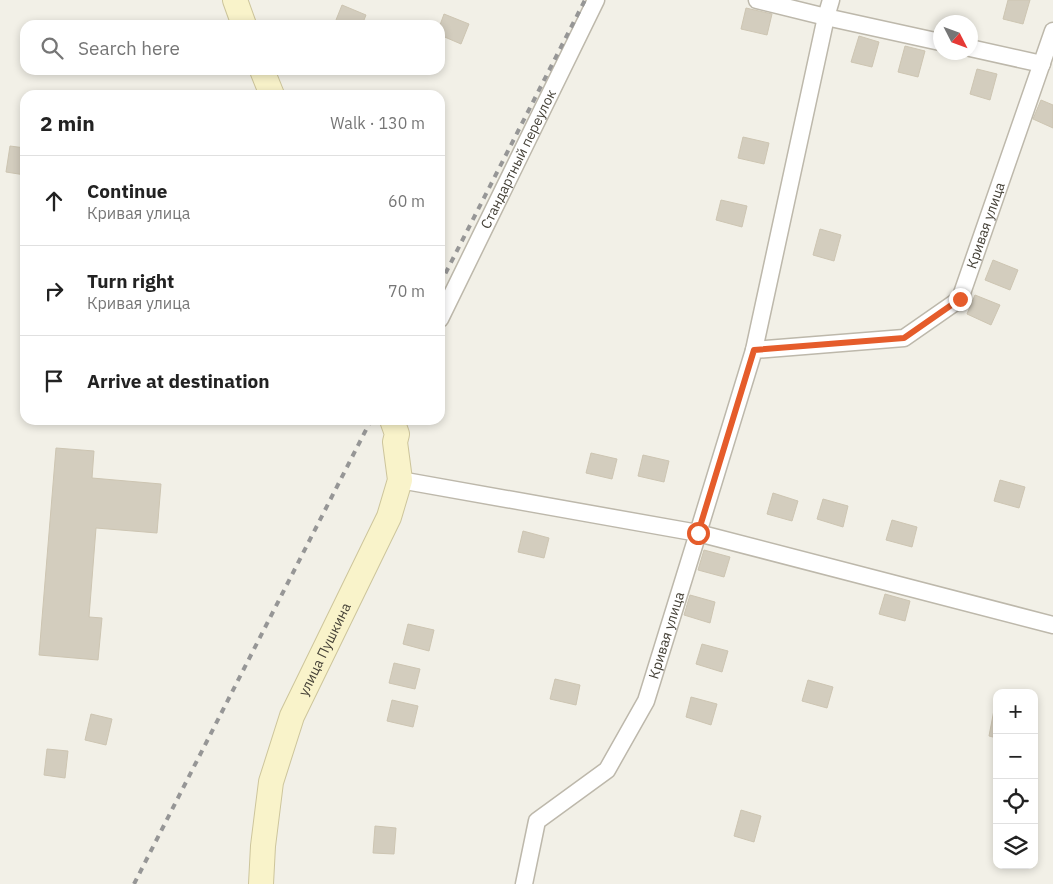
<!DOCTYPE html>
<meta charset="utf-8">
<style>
:root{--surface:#fff;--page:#f2f2f2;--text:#222;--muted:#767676;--line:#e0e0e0}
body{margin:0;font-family:"IBM Plex Sans",sans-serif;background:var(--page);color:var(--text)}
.controls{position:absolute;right:15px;bottom:15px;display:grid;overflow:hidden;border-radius:10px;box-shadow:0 2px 8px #0003}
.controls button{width:45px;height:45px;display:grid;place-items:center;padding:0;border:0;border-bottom:1px solid var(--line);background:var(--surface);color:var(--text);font:25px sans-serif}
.compass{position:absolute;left:933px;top:15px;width:45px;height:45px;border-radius:50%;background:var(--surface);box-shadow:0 2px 8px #0003;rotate:132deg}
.stop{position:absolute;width:15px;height:15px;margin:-11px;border:4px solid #e55c2b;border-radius:50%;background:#fff}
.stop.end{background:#e55c2b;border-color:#fff;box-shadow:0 1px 5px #0008}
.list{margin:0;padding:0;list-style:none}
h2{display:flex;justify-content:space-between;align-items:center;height:65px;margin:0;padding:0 20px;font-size:21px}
h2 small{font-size:16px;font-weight:400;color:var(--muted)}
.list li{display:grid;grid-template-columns:32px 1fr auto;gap:15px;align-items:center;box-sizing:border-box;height:90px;padding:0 20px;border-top:1px solid var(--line)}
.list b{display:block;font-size:19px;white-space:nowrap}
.list p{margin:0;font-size:16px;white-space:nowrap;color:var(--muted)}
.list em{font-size:16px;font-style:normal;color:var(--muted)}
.icon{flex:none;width:28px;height:28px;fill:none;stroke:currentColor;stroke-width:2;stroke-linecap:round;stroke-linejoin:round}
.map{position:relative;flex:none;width:1053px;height:884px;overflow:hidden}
.search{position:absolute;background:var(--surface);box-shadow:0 2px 8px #0003;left:20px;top:20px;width:425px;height:55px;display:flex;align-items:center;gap:12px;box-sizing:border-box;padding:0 18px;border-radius:15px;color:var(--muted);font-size:19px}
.panel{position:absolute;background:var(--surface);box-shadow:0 2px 8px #0003;left:20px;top:90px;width:425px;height:335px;border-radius:15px}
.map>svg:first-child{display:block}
.building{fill:#d3cdbe;stroke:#cdc5b2}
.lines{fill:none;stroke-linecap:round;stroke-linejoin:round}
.minor-casing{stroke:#bdb8ab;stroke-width:19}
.secondary-casing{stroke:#cdc59b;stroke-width:26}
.minor{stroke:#fff;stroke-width:16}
.secondary{stroke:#f9f3ca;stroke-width:24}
.rail{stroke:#969696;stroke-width:4;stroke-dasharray:6 6;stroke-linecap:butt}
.route{stroke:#e55c2b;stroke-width:6}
.labels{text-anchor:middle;stroke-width:4;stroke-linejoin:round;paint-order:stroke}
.street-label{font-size:14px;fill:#454137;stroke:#fff}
</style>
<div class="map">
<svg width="1053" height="884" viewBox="0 0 1053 884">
<rect width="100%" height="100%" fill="#f2f0e7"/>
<g class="building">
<path d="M 1008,0 L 1030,0 L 1023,24 L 1003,19 Z"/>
<path d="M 342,5 L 366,15 L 362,25 L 334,25 Z"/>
<path d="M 746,8 L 772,14 L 767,35 L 741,29 Z"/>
<path d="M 444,14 L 469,24 L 461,44 L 440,35 L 440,25 Z"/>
<path d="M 859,36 L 879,42 L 872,67 L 851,62 Z"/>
<path d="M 905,46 L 925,51 L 918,77 L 898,72 Z"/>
<path d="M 977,69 L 997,74 L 990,100 L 970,94 Z"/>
<path d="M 1041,100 L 1053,105 L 1053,128 L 1033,119 Z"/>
<path d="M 743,137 L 769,143 L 764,164 L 738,158 Z"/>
<path d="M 10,146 L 25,148 L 25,175 L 6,172 Z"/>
<path d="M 721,200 L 747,206 L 742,227 L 716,220 Z"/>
<path d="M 820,229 L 841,235 L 834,261 L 813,255 Z"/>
<path d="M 993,260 L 1018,270 L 1010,290 L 985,280 Z"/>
<path d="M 975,295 L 1000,305 L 991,325 L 967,314 Z"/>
<path d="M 56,448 L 94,451 L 92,478 L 161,484 L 157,533 L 96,528 L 89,617 L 102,618 L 98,660 L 39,655 Z"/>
<path d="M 591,453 L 617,459 L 612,479 L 586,473 Z"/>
<path d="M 643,455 L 669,461 L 664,482 L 638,476 Z"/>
<path d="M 1000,480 L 1025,487 L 1019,508 L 994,501 Z"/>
<path d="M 773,493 L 798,501 L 792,521 L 767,514 Z"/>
<path d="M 823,499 L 848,506 L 843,527 L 817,519 Z"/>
<path d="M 892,520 L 917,527 L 912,547 L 886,540 Z"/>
<path d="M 523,531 L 549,538 L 544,558 L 518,552 Z"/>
<path d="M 704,550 L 730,557 L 724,577 L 698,570 Z"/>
<path d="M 885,594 L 910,601 L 905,621 L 879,614 Z"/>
<path d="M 690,595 L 715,602 L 710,623 L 684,615 Z"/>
<path d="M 408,624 L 434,630 L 429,651 L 403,644 Z"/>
<path d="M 702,644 L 728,651 L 722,672 L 696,664 Z"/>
<path d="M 394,663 L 420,669 L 415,689 L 389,683 Z"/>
<path d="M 555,679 L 580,685 L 576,705 L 550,699 Z"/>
<path d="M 808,680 L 833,687 L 827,708 L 802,701 Z"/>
<path d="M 691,697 L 717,704 L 711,725 L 686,717 Z"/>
<path d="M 392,700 L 418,706 L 413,727 L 387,721 Z"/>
<path d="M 994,710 L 997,711 L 997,738 L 989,736 Z"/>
<path d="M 91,714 L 112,719 L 106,745 L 85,740 Z"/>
<path d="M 47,749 L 68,751 L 65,778 L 44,775 Z"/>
<path d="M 741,810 L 761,816 L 754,842 L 734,836 Z"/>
<path d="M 375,826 L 396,828 L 394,854 L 373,853 Z"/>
</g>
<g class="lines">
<defs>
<g id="minor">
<path d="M 757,0 L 826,17 L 940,42"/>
<path d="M 970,48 L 1042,64"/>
<path id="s1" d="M 440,319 L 596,0"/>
<path d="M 754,350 L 826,17 L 831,0"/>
<path d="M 400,480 L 698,533 L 1053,625"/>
<path id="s2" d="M 524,884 L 537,821 L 607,770 L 646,701 L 698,533 L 754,350 L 904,338 L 960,299 L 1053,31"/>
</g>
<g id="secondary">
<path d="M 235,0 L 244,25"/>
<path d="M 262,70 L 272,95"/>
<path id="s3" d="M 261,884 L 263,846 L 271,782 L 292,716 L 389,517 L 400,480 L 395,442 L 397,434 L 392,420"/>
</g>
</defs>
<use href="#minor" class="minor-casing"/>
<use href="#secondary" class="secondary-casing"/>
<use href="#minor" class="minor"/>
<use href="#secondary" class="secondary"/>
<g class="rail">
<path d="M 440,284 L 585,0"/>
<path d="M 134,884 L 371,420"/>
</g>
</g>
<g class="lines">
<path class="route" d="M 698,533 L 754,350 L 904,338 L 960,299"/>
</g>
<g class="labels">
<g class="street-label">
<text dy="5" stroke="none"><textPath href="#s1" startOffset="178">Стандартный переулок</textPath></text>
<text dy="5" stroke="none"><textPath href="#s2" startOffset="894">Кривая улица</textPath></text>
<text dy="5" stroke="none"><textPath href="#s2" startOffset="299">Кривая улица</textPath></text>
<text dy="5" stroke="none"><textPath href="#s3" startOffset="246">улица Пушкина</textPath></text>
</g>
</g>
</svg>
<div class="controls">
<button>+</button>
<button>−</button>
<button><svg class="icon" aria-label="locate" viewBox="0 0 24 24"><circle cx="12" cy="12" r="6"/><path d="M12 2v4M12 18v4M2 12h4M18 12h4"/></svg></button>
<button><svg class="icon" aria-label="layers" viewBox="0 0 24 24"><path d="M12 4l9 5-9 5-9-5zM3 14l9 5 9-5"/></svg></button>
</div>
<svg class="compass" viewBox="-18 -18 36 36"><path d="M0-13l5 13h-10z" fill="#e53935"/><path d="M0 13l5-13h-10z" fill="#767676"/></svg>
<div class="stop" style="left:698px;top:533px"></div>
<div class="stop end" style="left:960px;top:299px"></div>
<div class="search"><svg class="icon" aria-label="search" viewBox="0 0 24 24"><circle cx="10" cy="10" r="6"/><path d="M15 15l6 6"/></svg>Search here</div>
<section class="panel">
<h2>2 min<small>Walk · 130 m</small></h2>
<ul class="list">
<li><svg class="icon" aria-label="ahead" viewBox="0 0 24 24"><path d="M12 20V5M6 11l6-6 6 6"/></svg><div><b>Continue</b><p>Кривая улица</p></div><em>60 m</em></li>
<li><svg class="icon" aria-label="right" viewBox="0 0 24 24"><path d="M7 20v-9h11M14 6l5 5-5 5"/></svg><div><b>Turn right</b><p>Кривая улица</p></div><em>70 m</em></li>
<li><svg class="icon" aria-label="arrive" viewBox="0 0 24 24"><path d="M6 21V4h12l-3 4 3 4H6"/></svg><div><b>Arrive at destination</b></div></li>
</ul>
</section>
</div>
